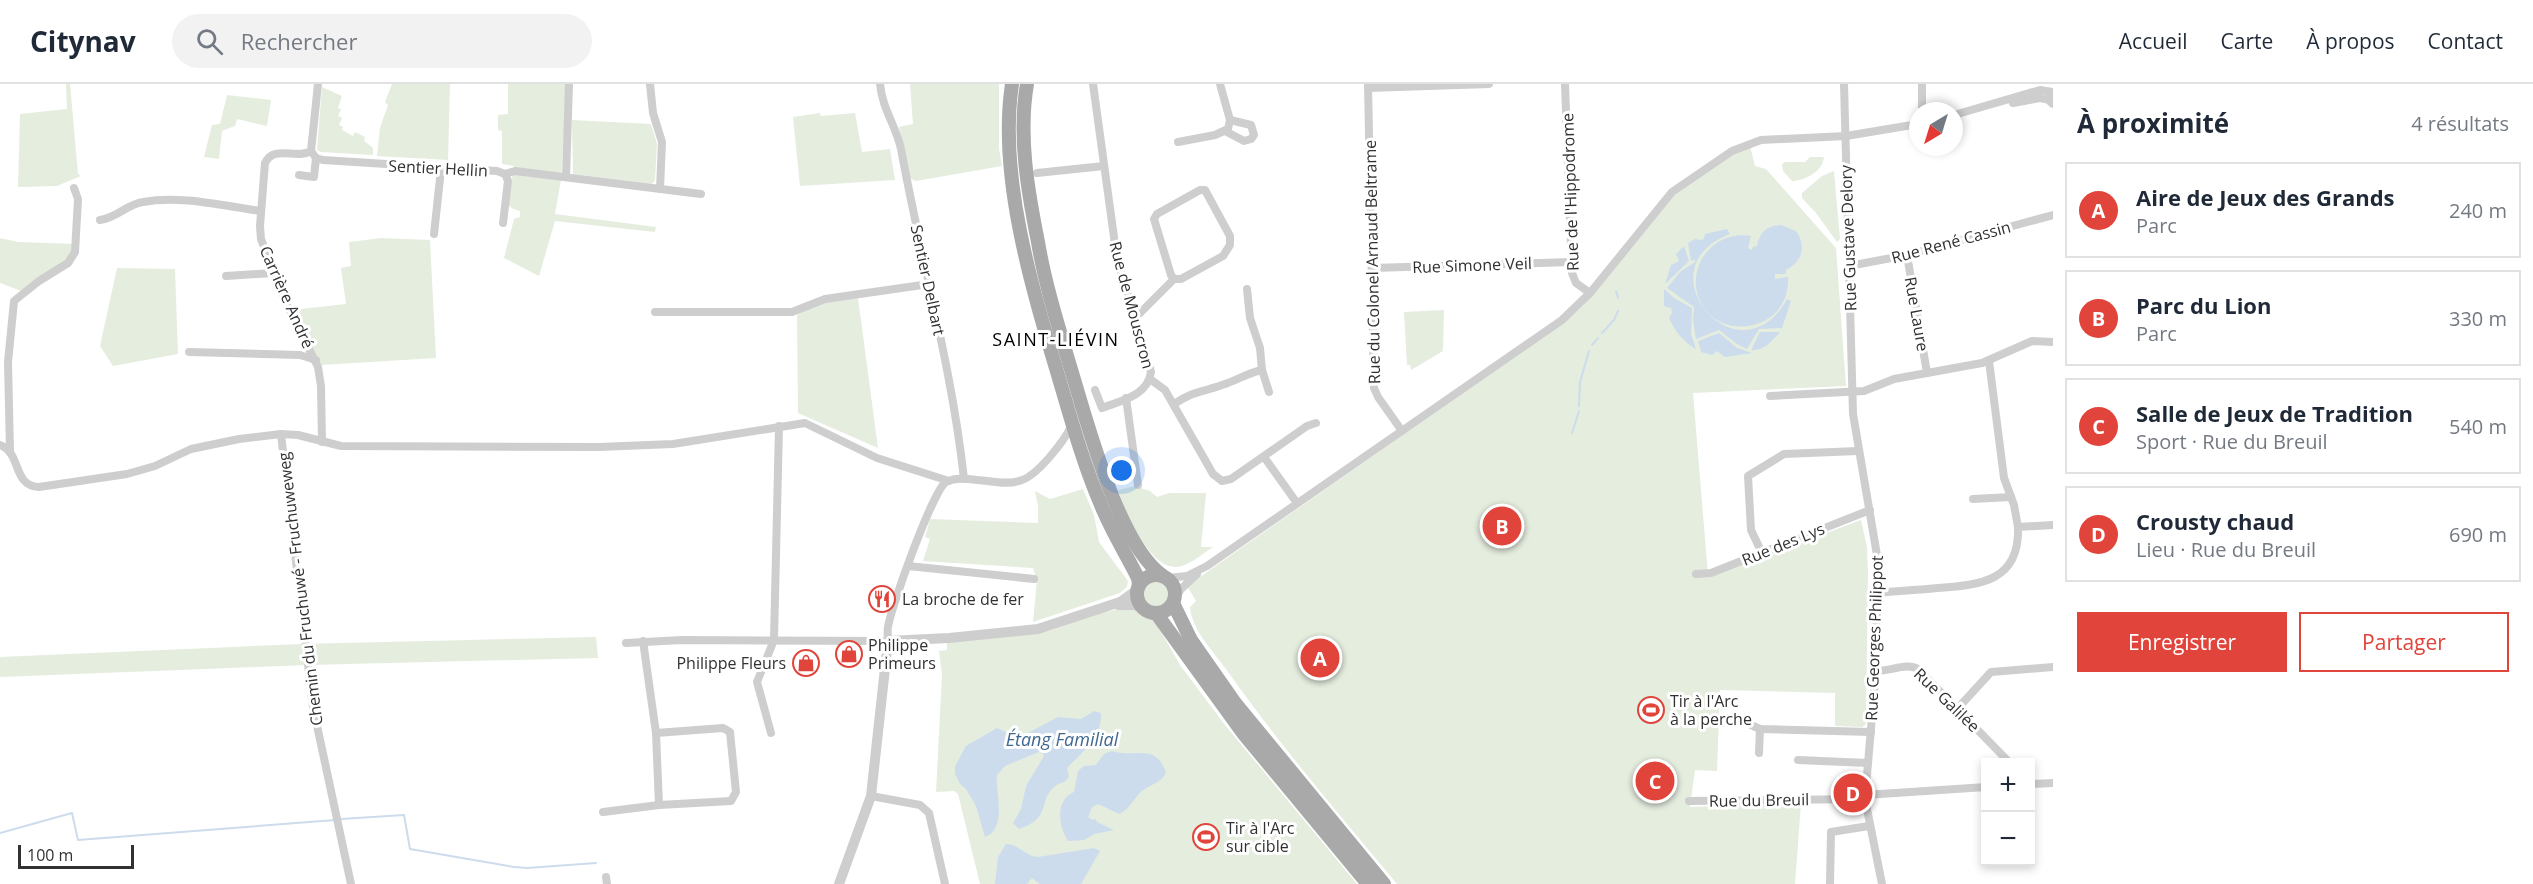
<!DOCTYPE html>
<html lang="fr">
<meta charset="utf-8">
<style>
:root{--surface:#fff;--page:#f2f2f3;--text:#1f2937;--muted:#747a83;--line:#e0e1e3;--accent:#e0443a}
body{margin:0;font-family:"Open Sans",sans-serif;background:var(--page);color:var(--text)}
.controls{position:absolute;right:18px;bottom:18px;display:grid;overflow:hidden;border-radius:0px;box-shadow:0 3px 9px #0003}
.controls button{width:54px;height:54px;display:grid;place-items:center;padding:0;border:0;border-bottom:2px solid var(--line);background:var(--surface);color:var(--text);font:30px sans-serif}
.compass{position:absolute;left:1909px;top:18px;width:54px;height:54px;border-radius:50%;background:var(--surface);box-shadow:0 3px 9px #0003;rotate:218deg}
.scale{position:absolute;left:18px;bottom:15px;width:116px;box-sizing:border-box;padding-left:6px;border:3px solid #313131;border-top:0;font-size:16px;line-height:21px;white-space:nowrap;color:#313131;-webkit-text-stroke:4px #fff;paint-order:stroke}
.you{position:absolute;left:1122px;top:387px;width:21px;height:21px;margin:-15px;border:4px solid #fff;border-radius:50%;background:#1a73e8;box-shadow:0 0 0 9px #1a73e833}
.badge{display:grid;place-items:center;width:39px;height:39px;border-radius:50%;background:var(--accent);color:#fff;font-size:20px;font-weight:700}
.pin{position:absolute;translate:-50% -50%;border:3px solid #fff;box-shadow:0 2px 6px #0006}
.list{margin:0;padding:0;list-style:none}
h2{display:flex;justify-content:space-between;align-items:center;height:78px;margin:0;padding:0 24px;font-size:26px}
h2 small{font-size:20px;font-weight:400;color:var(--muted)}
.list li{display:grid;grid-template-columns:39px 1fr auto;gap:18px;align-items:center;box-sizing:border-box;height:96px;margin:0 12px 12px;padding:0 12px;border:2px solid var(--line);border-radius:0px}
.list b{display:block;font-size:22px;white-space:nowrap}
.list p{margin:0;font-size:20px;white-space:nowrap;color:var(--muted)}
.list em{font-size:20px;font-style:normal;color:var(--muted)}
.actions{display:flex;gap:12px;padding:18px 24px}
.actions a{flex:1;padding:14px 0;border:2px solid var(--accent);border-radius:0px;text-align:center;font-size:21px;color:var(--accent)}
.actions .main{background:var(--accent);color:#fff}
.icon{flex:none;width:33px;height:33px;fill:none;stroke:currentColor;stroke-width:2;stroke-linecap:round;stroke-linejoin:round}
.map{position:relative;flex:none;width:2053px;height:800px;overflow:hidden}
header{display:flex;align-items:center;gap:36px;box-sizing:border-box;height:84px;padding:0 30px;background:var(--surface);border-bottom:2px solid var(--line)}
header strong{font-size:28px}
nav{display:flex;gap:33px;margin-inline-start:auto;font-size:21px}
.search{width:420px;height:54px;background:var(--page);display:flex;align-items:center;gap:15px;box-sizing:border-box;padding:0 21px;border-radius:33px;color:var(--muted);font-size:22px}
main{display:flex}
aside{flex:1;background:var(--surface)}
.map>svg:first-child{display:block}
.green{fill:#e5eddf}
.water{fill:#cddcec}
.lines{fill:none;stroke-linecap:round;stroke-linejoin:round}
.stream{stroke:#cddcec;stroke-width:2}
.minor{stroke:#cecece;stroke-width:8}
.tertiary{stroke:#cecece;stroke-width:10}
.primary{stroke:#a9a9a9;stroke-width:14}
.labels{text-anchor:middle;stroke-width:6;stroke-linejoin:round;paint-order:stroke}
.street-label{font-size:16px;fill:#313131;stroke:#fff}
.poi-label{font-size:16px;fill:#313131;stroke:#fff;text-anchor:start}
.neighbourhood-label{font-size:18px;letter-spacing:1.5px;fill:#000;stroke:#fff}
.water-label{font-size:18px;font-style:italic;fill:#406791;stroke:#fff}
</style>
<header>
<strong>Citynav</strong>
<div class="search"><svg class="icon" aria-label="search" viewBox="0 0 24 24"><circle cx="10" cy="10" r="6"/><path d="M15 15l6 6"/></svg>Rechercher</div>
<nav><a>Accueil</a><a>Carte</a><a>À propos</a><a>Contact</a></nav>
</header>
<main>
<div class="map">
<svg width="2053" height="800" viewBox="0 0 2053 800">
<rect width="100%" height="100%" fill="#fff"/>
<g class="green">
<path d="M 66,0 L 70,0 L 78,90 L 81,92 L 57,102 L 18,103 L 20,30 L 67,25 Z"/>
<path d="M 392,0 L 450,0 L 448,76 L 377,72 L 380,44 L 388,21 L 385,18 Z"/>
<path d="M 508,0 L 567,0 L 561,96 L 555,130 L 656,143 L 655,148 L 555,137 L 539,192 L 504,174 L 514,135 L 520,133 L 520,127 L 513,125 L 508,121 L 514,82 L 502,80 L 502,47 L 498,46 L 498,31 L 508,30 Z"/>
<path d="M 910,0 L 999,0 L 999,65 L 1002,82 L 916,97 L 909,94 L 899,43 L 913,40 Z"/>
<path d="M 322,3 L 342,12 L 338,24 L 341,25 L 338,32 L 342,34 L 339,41 L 343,43 L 342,46 L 353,52 L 355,48 L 365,53 L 364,57 L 373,64 L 373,71 L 321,68 L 317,66 Z"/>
<path d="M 227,11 L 271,16 L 267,42 L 237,35 L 235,42 L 222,47 L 219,75 L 204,73 L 212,41 L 220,40 Z"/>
<path d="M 820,29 L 821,32 L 855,29 L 862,68 L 890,65 L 895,96 L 800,102 L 793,33 Z"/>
<path d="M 572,36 L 651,40 L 657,60 L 655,96 L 652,100 L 573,90 Z"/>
<path d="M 1750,62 L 1755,82 L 1766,85 L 1836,164 L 1846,302 L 1693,309 L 1708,491 L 1709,493 L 1861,436 L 1867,463 L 1868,488 L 1866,640 L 1862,643 L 1835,642 L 1835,609 L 1720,606 L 1717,687 L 1695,686 L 1690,723 L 1801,719 L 1795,800 L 1397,800 C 1338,729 1279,660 1226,585 C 1212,566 1192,546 1190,523 L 1196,517 L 1187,502 L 1566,237 L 1583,222 L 1672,113 L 1711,81 Z"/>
<path d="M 1810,73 L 1824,73 C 1823,87 1805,97 1792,97 L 1783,87 L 1782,80 L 1785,78 L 1805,78 Z"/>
<path d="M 1834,87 L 1840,155 L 1837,158 L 1816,129 L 1802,114 L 1802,109 L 1822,92 Z"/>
<path d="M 0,154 L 18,158 L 76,160 L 75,168 L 24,208 L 0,199 Z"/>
<path d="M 381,154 L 430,156 L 436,274 L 321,281 L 291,226 L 346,220 L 341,184 L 351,182 L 349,158 Z"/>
<path d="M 117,184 L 175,185 L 178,270 L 113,282 L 100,262 Z"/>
<path d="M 858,214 L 878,364 L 798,329 L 797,231 L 814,220 Z"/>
<path d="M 1444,226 L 1443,267 L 1411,286 L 1410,281 L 1407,281 L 1404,228 Z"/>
<path d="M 1135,402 L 1150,407 L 1157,413 L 1169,409 L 1206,409 L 1201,463 L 1213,463 C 1202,470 1188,483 1175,483 C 1149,483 1125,427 1118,406 Z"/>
<path d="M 1083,405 L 1094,431 L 1099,458 L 1128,497 L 1127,503 L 1120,509 L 1033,538 L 1037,496 L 1033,484 L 923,477 L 930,455 L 925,453 L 930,435 L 1038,439 L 1038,422 L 1035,407 L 1050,415 Z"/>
<circle cx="1156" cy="509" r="14"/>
<path d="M 1124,524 L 1136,526 L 1155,537 L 1180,581 L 1225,641 L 1357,800 L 980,800 L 958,710 L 954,707 L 936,708 L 942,590 L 939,567 L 947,566 L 947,558 L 1049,547 L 1096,530 Z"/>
<path d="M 596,553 L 598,574 L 308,581 L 0,593 L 0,573 L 301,560 Z"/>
</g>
<g class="water">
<path d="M 1781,141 L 1796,147 C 1807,162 1802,178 1786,186 L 1786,190 L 1775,190 L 1775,195 L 1788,193 C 1791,253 1704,261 1696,203 C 1695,191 1698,178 1706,169 C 1717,155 1734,149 1751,152 L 1748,164 L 1752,166 L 1753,163 L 1757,162 C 1759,149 1767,141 1781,141 Z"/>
<path d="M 1727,145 L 1730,150 C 1639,185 1740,301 1787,215 L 1791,217 L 1782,244 L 1759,245 L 1747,265 L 1737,260 L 1719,246 L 1696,255 L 1693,236 L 1694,223 L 1667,204 L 1680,188 L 1695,178 L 1695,176 L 1691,177 L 1688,159 L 1695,155 L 1703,156 L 1705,150 Z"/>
<path d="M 1684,162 L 1689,177 L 1665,200 L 1671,181 L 1679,177 L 1676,170 Z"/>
<path d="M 1664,205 L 1674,214 L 1692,224 L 1691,250 L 1696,265 C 1683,258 1675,247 1669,234 L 1672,229 L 1671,224 L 1664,222 Z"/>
<path d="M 1760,248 L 1780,248 C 1773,256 1763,268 1751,266 Z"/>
<path d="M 1719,249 L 1737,264 L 1752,269 L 1725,273 L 1717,267 L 1712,271 L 1701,268 L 1698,257 Z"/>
<path d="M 1094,627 L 1101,629 C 1102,654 1083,667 1067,684 L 1069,693 C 1065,700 1059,698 1054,703 C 1038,717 1052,734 1019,745 L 1013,739 L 1021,725 L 1026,702 L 1044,672 L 1043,670 L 1039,668 L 1005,682 L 997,691 C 995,709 1008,744 985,753 L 976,722 L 966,705 L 960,700 L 955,690 L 955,682 L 966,662 L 997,644 L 1010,650 L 1009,659 L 1058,633 L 1081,635 Z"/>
<path d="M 1112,667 C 1137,675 1155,657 1166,689 C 1161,699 1152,700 1143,706 C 1134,713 1130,726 1119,730 L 1098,720 L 1092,723 L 1088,733 L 1093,736 L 1096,735 L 1097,738 L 1114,746 L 1094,750 L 1084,756 L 1068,757 C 1058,742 1055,716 1074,708 L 1078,687 L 1084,682 L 1096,681 L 1104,670 Z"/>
<path d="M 1006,760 C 1018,760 1026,772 1038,773 L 1094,764 L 1100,767 L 1081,800 L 1040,800 L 1032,794 L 1027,800 L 995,800 L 998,773 Z"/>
</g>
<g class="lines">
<g class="stream">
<path d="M 1616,207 L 1618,214"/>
<path d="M 1602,249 L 1614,236 L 1618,227"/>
<path d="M 1592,261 L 1598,254"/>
<path d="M 1579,322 L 1580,298 L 1589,267"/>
<path d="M 1572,349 L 1579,327"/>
<path d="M 341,735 L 404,731 L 410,765 L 514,783 L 527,784 L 596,779"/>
<path d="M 0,749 L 72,729 L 78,756 L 335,736"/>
</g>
<g class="minor">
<path d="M 318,0 L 311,67 C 296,76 274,60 265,79 L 260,142 L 261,155 L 285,217 L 318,283 L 321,302 L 322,358"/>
<path d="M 650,0 L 653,29 L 662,58 L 660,105"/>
<path d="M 880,0 C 882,24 896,42 901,65 C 921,175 952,284 964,395"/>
<path d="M 1093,0 L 1117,175 L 1151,288 C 1148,312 1120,317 1102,324 L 1095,306"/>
<path d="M 1368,0 L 1374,304 L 1378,313 L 1402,347"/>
<path d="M 1565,0 L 1572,189 L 1576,199 L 1590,209"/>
<path d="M 1844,0 L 1853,330 L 1878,477 L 1875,597 L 1865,715 L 1882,800"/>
<path d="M 1922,0 L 1922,27"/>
<path d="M 1368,4 L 1489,0"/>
<path d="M 2013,19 L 2040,14 L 2050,16"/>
<path d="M 1954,31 L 2040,6 L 2053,8"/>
<path d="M 1225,47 L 1244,57 L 1251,55 L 1254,51 L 1251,41 L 1230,36"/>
<path d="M 1178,58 L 1215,51 L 1228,45 L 1230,36 L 1220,0"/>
<path d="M 311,67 L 316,74 L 323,76 L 497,87 L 505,90 L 515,87 L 701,110"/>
<path d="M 1037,89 L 1104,82"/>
<path d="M 299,91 L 314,93 L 316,74"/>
<path d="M 566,93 L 569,0"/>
<path d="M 100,136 C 117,134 127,120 143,118 C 181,111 223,122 261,127"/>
<path d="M 503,139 L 508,97 L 505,90"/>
<path d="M 434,150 L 441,85"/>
<path d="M 1907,171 L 1927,289"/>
<path d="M 1849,182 L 1907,171 L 2053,131"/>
<path d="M 1373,184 L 1571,178"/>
<path d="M 226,192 L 273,189"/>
<path d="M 1247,205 L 1250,234 L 1260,264 L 1262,286"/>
<path d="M 655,228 L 792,228 L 825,215 L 929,200"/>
<path d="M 1135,234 L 1174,195 L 1181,195 L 1223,172 L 1230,161 L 1230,152 L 1205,106 L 1200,106 L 1157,130 L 1154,135 L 1171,191 L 1174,195"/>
<path d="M 189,268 L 300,271 L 316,276"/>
<path d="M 1989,277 L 2004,394 L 2014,421 L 2018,443"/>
<path d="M 1150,295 L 1165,306 L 1213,390 L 1222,397 L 1231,395 L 1307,342 L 1316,339"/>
<path d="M 1770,312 L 1864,307 L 1894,295 L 1982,279 L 2032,257 L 2053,258"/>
<path d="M 1126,314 L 1138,401"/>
<path d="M 1174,320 C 1193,307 1203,308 1222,301 C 1236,297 1247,289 1262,286 L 1269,308"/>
<path d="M 281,350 L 313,623 L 351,800"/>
<path d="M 0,361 C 22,369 12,402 39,403 L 127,390 L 155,382 L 191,365 L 239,355 L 281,350 L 298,351 L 341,362 L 599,363 L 673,360 L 805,339 L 877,374 L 949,397"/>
<path d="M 10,367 L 8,278 L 14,217 L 39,197 L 68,179 L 75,168 L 78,115 L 74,104"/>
<path d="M 1264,373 L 1297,419"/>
<path d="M 1973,415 L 2011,413"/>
<path d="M 1762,469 L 1751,446 L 1748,392 L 1784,370 L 1858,367"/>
<path d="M 908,482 L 1034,495"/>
<path d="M 1696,490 L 1711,489 L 1870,426"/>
<path d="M 1168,494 L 1187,492 L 1207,482 L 1562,236 L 1590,209 L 1672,108 L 1732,67 L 1761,56 L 1846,52 L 1918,40"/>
<path d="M 1877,509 C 1898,507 1918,506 1938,504 C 1981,501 2020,497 2018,443 L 2053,441"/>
<path d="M 1174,516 L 1181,505 L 1197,490"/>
<path d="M 643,557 L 656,649 L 659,721"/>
<path d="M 626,559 L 682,556 L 888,557 C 888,552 887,547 888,543 C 891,523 933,406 946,398 C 956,393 968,395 978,396 C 991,397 1007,401 1019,397 C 1037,393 1064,357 1072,341"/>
<path d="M 1874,587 C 1890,588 1906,578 1918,585 L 2009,678"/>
<path d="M 1958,624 L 1991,588 L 2053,583"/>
<path d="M 1751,641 L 1760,645 L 1871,648"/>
<path d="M 771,649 L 757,598 L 774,556 L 779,342"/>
<path d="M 1759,669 L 1760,645"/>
<path d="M 1798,676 L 1868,679"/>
<path d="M 2030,700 L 2053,699"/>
<path d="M 1865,711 L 1986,703"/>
<path d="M 871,712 L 920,721 L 929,729 L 945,800"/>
<path d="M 1689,717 L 1865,715"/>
<path d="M 603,728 L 659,721 L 731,717 L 736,708 L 730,648 L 723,644 L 656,649"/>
<path d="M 606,793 L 607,800"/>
<path d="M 1830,800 L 1831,748 L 1869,742"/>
</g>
<g class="tertiary">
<path d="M 2053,12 L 2050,16 L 2053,19"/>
<path d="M 1118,521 L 1134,521 L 1145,525"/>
<path d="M 839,800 L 871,712 L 888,557 L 949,554 L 1038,545 L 1120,518 L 1137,506"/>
</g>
<g class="primary">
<path d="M 1012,0 C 998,91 1032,204 1058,291 C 1071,335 1083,379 1101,421 C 1111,446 1126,470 1138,494 L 1139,501"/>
<path d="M 1027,0 C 1018,52 1028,108 1038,158 C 1045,200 1058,241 1070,282 C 1086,334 1118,461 1163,492"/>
<circle cx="1156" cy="510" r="19"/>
<path d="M 1173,519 L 1191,556 L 1235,619 L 1384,800"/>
<path d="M 1156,529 L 1243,649 L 1368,800"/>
</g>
</g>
<defs>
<symbol id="restaurant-ring" viewBox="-11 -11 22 22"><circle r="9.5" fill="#fff" stroke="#e0443a" stroke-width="1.5"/><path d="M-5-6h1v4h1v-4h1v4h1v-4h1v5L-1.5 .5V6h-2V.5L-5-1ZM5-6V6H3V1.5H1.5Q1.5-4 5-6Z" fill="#e0443a"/></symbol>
<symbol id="shop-ring" viewBox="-11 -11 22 22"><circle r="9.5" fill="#fff" stroke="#e0443a" stroke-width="1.5"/><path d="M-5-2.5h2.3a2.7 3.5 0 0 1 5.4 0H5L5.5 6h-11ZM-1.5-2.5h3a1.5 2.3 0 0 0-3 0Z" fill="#e0443a"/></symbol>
<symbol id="stadium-ring" viewBox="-11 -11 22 22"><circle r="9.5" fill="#fff" stroke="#e0443a" stroke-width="1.5"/><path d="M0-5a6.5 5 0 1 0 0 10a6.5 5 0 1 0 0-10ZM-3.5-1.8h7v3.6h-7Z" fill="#e0443a"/></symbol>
</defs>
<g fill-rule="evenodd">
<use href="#restaurant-ring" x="867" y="500" width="30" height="30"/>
<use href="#shop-ring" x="834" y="555" width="30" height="30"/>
<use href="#shop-ring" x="791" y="564" width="30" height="30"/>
<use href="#stadium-ring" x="1636" y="611" width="30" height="30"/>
<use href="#stadium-ring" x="1191" y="738" width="30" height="30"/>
</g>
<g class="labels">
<g class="street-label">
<text transform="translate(438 84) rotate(3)" y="6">Sentier Hellin</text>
<text transform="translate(1570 108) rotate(-92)" y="6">Rue de l'Hippodrome</text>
<text transform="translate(1848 154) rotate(-92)" y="6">Rue Gustave Delory</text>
<text transform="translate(1951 158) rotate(-15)" y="6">Rue René Cassin</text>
<text transform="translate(1372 178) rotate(-91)" y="6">Rue du Colonel Arnaud Beltrame</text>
<text transform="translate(1472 181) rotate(-2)" y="6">Rue Simone Veil</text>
<text transform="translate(928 196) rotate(78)" y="6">Sentier Delbart</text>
<text transform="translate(287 213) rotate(66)" y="6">Carrière André</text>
<text transform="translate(1132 221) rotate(75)" y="6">Rue de Mouscron</text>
<text transform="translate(1917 230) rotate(80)" y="6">Rue Laure</text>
<text transform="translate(1783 460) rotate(-22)" y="6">Rue des Lys</text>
<text transform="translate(300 505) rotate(-97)" y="6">Chemin du Fruchuwé - Fruchuweweg</text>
<text transform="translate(1874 554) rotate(-88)" y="6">Rue Georges Philippot</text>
<text transform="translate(1947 616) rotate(44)" y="6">Rue Galilée</text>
<text transform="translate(1759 716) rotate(-1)" y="6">Rue du Breuil</text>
</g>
<g class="poi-label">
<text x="902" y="521">La broche de fer</text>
<text x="868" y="567">Philippe<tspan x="868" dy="18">Primeurs</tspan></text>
<text x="786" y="585" text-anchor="end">Philippe Fleurs</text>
<text x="1670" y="623">Tir à l'Arc<tspan x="1670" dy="18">à la perche</tspan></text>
<text x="1226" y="750">Tir à l'Arc<tspan x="1226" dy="18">sur cible</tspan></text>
</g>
<g class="neighbourhood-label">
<text x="1056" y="262">SAINT-LIÉVIN</text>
</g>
<g class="water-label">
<text x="1062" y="662">Étang Familial</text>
</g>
</g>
</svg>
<div class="controls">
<button>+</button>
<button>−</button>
</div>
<svg class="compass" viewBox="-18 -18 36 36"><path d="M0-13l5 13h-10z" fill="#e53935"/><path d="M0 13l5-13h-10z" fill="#747a83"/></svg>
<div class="scale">100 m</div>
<div class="you"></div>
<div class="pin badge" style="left:1320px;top:574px">A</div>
<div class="pin badge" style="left:1502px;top:442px">B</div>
<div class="pin badge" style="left:1655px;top:697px">C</div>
<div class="pin badge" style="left:1853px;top:709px">D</div>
</div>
<aside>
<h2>À proximité<small>4 résultats</small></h2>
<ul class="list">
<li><span class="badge">A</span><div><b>Aire de Jeux des Grands</b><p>Parc</p></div><em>240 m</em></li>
<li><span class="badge">B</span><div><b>Parc du Lion</b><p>Parc</p></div><em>330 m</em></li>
<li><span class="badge">C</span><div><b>Salle de Jeux de Tradition</b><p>Sport · Rue du Breuil</p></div><em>540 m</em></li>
<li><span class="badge">D</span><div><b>Crousty chaud</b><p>Lieu · Rue du Breuil</p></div><em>690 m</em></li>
</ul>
<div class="actions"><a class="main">Enregistrer</a><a>Partager</a></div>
</aside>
</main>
